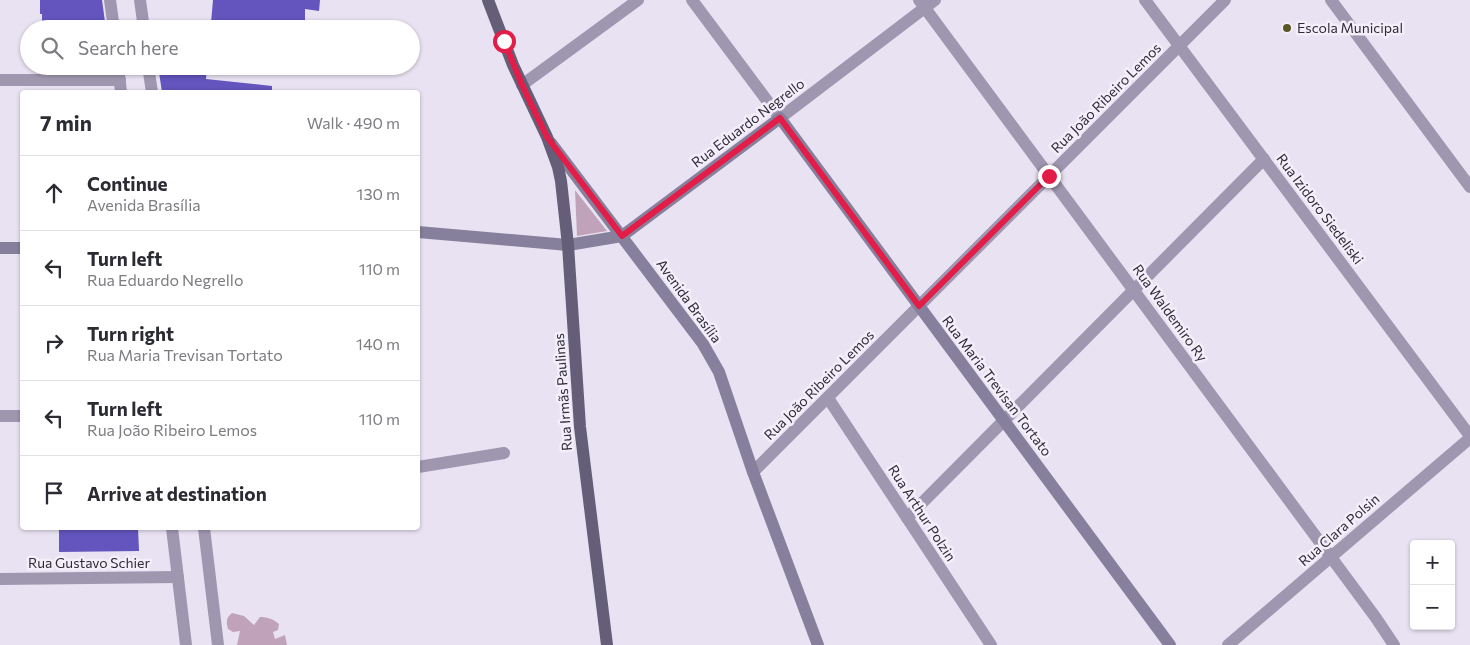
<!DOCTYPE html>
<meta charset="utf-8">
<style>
:root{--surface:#fff;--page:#f2f2f3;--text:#2b2b33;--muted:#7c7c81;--line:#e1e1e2}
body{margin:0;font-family:Commissioner,sans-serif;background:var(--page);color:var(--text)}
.controls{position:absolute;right:15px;bottom:15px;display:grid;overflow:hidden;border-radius:5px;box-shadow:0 1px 4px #0004}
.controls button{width:45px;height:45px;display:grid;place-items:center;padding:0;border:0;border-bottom:1px solid var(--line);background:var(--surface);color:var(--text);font:25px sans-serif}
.stop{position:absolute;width:15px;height:15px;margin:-11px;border:4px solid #e11d48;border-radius:50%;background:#fff}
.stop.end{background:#e11d48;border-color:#fff;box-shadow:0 1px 5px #0008}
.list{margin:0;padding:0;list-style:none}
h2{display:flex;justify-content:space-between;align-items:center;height:65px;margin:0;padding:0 20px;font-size:21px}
h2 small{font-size:16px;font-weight:400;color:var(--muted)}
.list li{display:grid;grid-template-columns:32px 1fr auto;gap:15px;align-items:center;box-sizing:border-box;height:75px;padding:0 20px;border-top:1px solid var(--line)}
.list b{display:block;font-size:19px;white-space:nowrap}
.list p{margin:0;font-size:16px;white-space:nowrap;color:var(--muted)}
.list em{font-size:16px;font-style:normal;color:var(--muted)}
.icon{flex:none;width:28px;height:28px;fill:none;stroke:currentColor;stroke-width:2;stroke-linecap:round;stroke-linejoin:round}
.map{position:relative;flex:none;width:1470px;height:645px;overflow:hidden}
.search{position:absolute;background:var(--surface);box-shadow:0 1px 4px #0004;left:20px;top:20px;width:400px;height:55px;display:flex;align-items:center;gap:12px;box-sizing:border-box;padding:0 18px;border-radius:28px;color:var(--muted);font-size:19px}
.panel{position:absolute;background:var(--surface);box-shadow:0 1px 4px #0004;left:20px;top:90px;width:400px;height:440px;border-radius:5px}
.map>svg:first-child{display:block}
.green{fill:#c0a3ba}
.building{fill:#6355bd}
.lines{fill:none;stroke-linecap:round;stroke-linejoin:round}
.minor{stroke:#9f97b0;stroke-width:12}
.tertiary{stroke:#9f97b0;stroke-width:12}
.secondary{stroke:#87809d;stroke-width:12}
.primary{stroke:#645e79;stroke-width:12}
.route{stroke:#e11d48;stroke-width:6}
.poi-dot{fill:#585524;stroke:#f3eefa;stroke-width:2}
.labels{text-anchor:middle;stroke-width:5;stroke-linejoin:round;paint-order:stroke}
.poi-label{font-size:14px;fill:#2f2c39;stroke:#f3eefa;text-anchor:start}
.street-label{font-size:14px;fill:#2f2c39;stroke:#f3eefa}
</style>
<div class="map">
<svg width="1470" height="645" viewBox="0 0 1470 645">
<rect width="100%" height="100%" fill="#e9e2f2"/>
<g class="green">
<path d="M 575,190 L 607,231 L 577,236 Z"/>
<path d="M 232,613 L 244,616 L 254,625 L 260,617 C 268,617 273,619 279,624 L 278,630 L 273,632 L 275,639 L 285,635 L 287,645 L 237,645 L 240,631 L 233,632 L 228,629 C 226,621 226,618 232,613 Z"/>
</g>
<g class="building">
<path d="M 40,0 L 102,0 L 106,29 L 42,29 L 42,14 L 40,14 Z"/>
<path d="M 213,0 L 320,0 L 319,11 L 305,9 L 305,29 L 271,29 L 211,23 Z"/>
<path d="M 158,66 L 207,66 L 206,79 L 272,86 L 272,92 L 162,92 Z"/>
<path d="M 59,528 L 138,528 L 139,551 L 59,552 Z"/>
</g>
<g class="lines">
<g class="minor">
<path d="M 692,0 L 780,118 L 935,0"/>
<path d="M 919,0 L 1376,618 L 1394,645"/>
<path d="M 1145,0 L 1470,436"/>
<path d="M 1331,0 L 1470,187"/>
<path d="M 0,80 L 120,80"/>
<path d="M 522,85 L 638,0"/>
<path d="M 828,398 L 991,645"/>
<path d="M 0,416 L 22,416"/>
<path d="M 418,467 L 504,453"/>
<path d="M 753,472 L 1225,0"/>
<path d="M 907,518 L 1264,159"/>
<path d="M 0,579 L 178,577"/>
<path d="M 1228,645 L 1470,438"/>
</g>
<g class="tertiary">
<path d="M 110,0 L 114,29"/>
<path d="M 140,0 L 144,29"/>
<path d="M 118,66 L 121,92"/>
<path d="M 148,66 L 152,92"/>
<path d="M 172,528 L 186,645"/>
<path d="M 204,528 L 218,645"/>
</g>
<g class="secondary">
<path d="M 551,143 L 703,344 L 719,372 L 753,472 L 818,645"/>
<path d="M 418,232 L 568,245 L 622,236 L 780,118 L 1170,645"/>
<path d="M 0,248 L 22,248"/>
</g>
<path class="primary" d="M 488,0 L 513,65 L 547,137 L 558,167 L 561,181 L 568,245 L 580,427 L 607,645"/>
</g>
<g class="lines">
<path class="route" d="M 504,41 L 522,85 L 547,137 L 622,236 L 780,118 L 919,306 L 1049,176"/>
</g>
<circle class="poi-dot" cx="1287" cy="28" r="5"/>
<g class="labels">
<g class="poi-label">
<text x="1297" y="33">Escola Municipal</text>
</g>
<g class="street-label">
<text transform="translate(1106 98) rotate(-45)" y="5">Rua João Ribeiro Lemos</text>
<text transform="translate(748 123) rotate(-37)" y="5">Rua Eduardo Negrello</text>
<text transform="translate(1320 209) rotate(53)" y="5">Rua Izidoro Siedeliski</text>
<text transform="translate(689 301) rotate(54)" y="5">Avenida Brasília</text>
<text transform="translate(1170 313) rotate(54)" y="5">Rua Waldemiro Ry</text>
<text transform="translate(819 385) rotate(-45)" y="5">Rua João Ribeiro Lemos</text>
<text transform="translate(997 386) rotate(53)" y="5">Rua Maria Trevisan Tortato</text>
<text transform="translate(563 392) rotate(-94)" y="5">Rua Irmãs Paulinas</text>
<text transform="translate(922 513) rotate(57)" y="5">Rua Arthur Polzin</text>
<text transform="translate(1339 530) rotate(-41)" y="5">Rua Clara Polsin</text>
<text x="89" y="568">Rua Gustavo Schier</text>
</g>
</g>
</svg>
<div class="controls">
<button>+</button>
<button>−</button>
</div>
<div class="stop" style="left:504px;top:41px"></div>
<div class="stop end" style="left:1049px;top:176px"></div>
<div class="search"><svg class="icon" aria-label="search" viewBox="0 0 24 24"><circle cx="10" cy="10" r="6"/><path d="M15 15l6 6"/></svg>Search here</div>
<section class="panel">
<h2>7 min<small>Walk · 490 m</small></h2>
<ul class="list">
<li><svg class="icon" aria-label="ahead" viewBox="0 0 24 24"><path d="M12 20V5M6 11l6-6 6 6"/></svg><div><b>Continue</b><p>Avenida Brasília</p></div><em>130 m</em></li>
<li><svg class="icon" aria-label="left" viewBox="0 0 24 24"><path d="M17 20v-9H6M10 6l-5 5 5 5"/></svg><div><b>Turn left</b><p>Rua Eduardo Negrello</p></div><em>110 m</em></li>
<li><svg class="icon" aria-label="right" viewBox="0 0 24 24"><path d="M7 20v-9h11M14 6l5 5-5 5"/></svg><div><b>Turn right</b><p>Rua Maria Trevisan Tortato</p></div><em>140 m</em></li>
<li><svg class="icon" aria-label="left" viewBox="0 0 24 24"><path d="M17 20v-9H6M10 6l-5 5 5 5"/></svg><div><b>Turn left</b><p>Rua João Ribeiro Lemos</p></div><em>110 m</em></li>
<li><svg class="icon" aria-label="arrive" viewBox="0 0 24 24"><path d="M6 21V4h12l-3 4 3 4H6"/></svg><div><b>Arrive at destination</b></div></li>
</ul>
</section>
</div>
